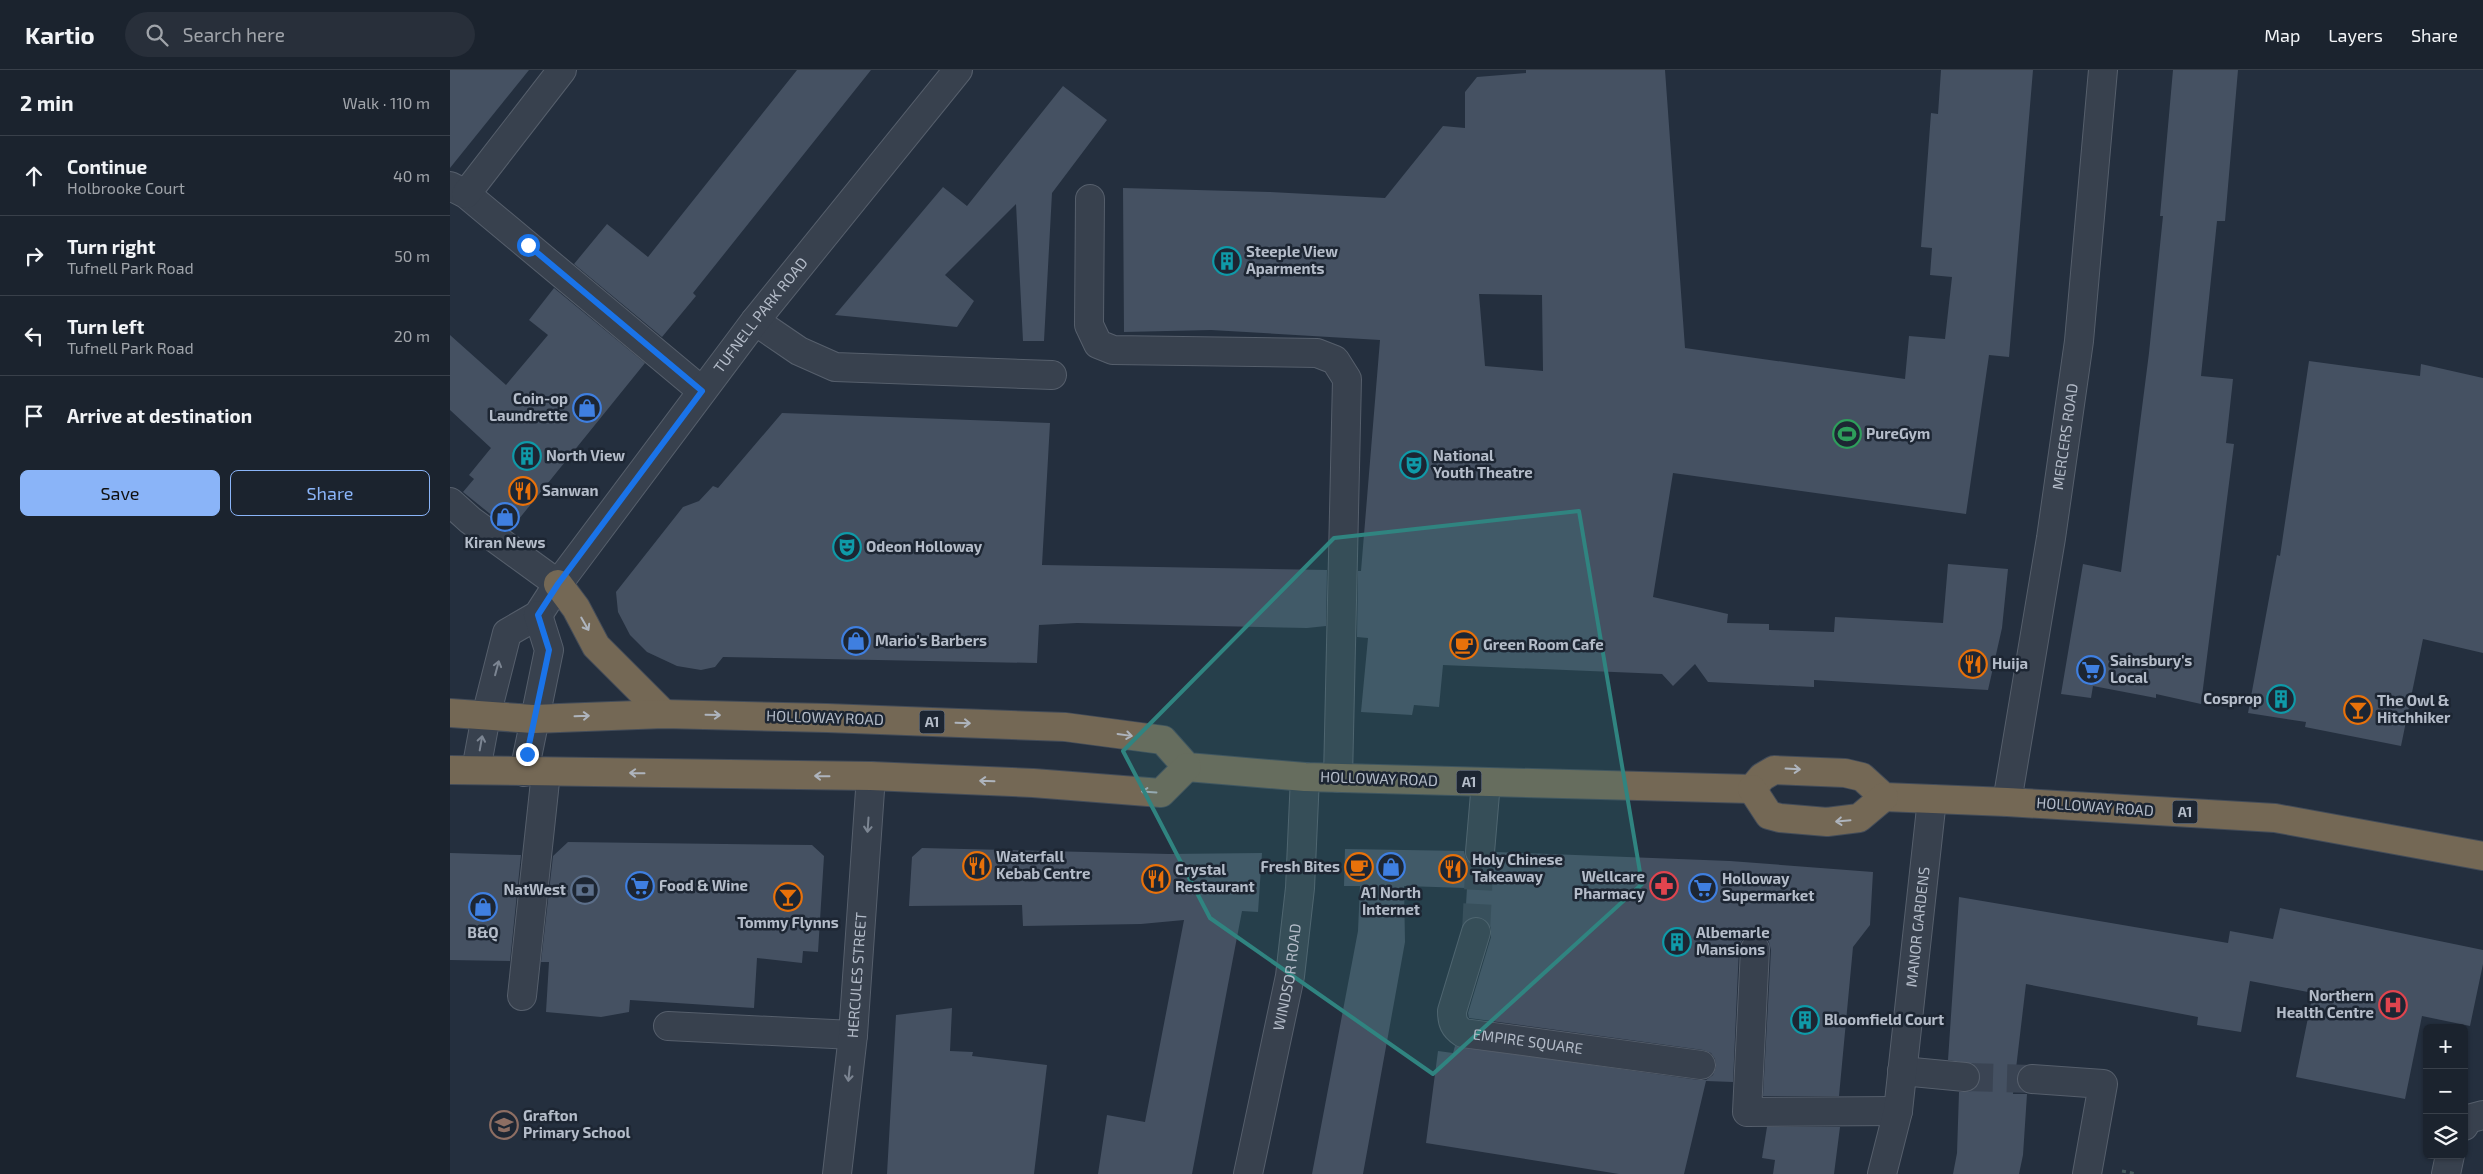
<!DOCTYPE html>
<meta charset="utf-8">
<style>
:root{--surface:#1b232e;--page:#282f3a;--text:#f1f3f6;--muted:#a0a4aa;--line:#39404a;--accent:#8ab4f8}
body{margin:0;font-family:"Exo 2",sans-serif;background:var(--page);color:var(--text)}
.controls{position:absolute;right:15px;bottom:15px;display:grid;overflow:hidden;border-radius:8px;box-shadow:0 1px 4px #0004}
.controls button{width:45px;height:45px;display:grid;place-items:center;padding:0;border:0;border-bottom:1px solid var(--line);background:var(--surface);color:var(--text);font:25px sans-serif}
.stop{position:absolute;width:15px;height:15px;margin:-11px;border:4px solid #1a73e8;border-radius:50%;background:#fff}
.stop.end{background:#1a73e8;border-color:#fff;box-shadow:0 1px 5px #0008}
.list{margin:0;padding:0;list-style:none}
h2{display:flex;justify-content:space-between;align-items:center;height:65px;margin:0;padding:0 20px;font-size:21px}
h2 small{font-size:16px;font-weight:400;color:var(--muted)}
.list li{display:grid;grid-template-columns:32px 1fr auto;gap:15px;align-items:center;box-sizing:border-box;height:80px;padding:0 20px;border-top:1px solid var(--line)}
.list b{display:block;font-size:19px;white-space:nowrap}
.list p{margin:0;font-size:16px;white-space:nowrap;color:var(--muted)}
.list em{font-size:16px;font-style:normal;color:var(--muted)}
.actions{display:flex;gap:10px;padding:15px 20px}
.actions a{flex:1;padding:11px 0;border:1px solid var(--accent);border-radius:8px;text-align:center;font-size:18px;color:var(--accent)}
.actions .main{background:var(--accent);color:#111}
.icon{flex:none;width:28px;height:28px;fill:none;stroke:currentColor;stroke-width:2;stroke-linecap:round;stroke-linejoin:round}
.map{position:relative;flex:none;width:2033px;height:1104px;overflow:hidden}
header{display:flex;align-items:center;gap:30px;box-sizing:border-box;height:70px;padding:0 25px;background:var(--surface);border-bottom:1px solid var(--line)}
header strong{font-size:24px}
nav{display:flex;gap:28px;margin-inline-start:auto;font-size:18px}
.search{width:350px;height:45px;background:var(--page);display:flex;align-items:center;gap:12px;box-sizing:border-box;padding:0 18px;border-radius:28px;color:var(--muted);font-size:19px}
main{display:flex}
aside{flex:1;background:var(--surface)}
.map>svg:first-child{display:block}
.building{fill:#455162;fill-rule:evenodd}
.lines{fill:none;stroke-linecap:round;stroke-linejoin:round}
.minor-tunnel{stroke:#3a4453;stroke-width:28;stroke-dasharray:28 14;stroke-linecap:butt}
.minor-casing{stroke:#565f6c;stroke-width:30}
.highway-casing{stroke:#434c59;stroke-width:30}
.path{stroke:#44595c;stroke-width:3;stroke-dasharray:4 4;stroke-linecap:butt}
.minor{stroke:#38414e;stroke-width:28}
.highway{stroke:#746855;stroke-width:28}
.oneway{stroke:#aeb4bd}
.oneway2{stroke:#7c8592}
.route{stroke:#1a73e8;stroke-width:6}
.marked{fill:#308480;fill-opacity:0.2;stroke:#308480;stroke-width:4;stroke-linejoin:round}
.labels{text-anchor:middle;stroke-width:5;stroke-linejoin:round;paint-order:stroke}
.shield{fill:#1d2633;stroke:#878f9c;stroke-width:1}
.shield-label{font-size:14px;font-weight:bold;fill:#b4bcc9}
.poi-label{font-size:15px;font-weight:bold;fill:#b4bcc9;stroke:#1d2633;text-anchor:start}
.street-label{font-size:15px;fill:#b4bcc9;stroke:#1d2633}
</style>
<header>
<strong>Kartio</strong>
<div class="search"><svg class="icon" aria-label="search" viewBox="0 0 24 24"><circle cx="10" cy="10" r="6"/><path d="M15 15l6 6"/></svg>Search here</div>
<nav><a>Map</a><a>Layers</a><a>Share</a></nav>
</header>
<main>
<aside>
<h2>2 min<small>Walk · 110 m</small></h2>
<ul class="list">
<li><svg class="icon" aria-label="ahead" viewBox="0 0 24 24"><path d="M12 20V5M6 11l6-6 6 6"/></svg><div><b>Continue</b><p>Holbrooke Court</p></div><em>40 m</em></li>
<li><svg class="icon" aria-label="right" viewBox="0 0 24 24"><path d="M7 20v-9h11M14 6l5 5-5 5"/></svg><div><b>Turn right</b><p>Tufnell Park Road</p></div><em>50 m</em></li>
<li><svg class="icon" aria-label="left" viewBox="0 0 24 24"><path d="M17 20v-9H6M10 6l-5 5 5 5"/></svg><div><b>Turn left</b><p>Tufnell Park Road</p></div><em>20 m</em></li>
<li><svg class="icon" aria-label="arrive" viewBox="0 0 24 24"><path d="M6 21V4h12l-3 4 3 4H6"/></svg><div><b>Arrive at destination</b></div></li>
</ul>
<div class="actions"><a class="main">Save</a><a>Share</a></div>
</aside>
<div class="map">
<svg width="2033" height="1104" viewBox="0 0 2033 1104">
<rect width="100%" height="100%" fill="#242f3e"/>
<g class="building">
<path d="M 0,0 L 79,0 L 0,98 Z"/>
<path d="M 347,0 L 421,0 L 243,223 L 246,226 L 212,267 L 124,194 L 157,154 L 198,187 Z"/>
<path d="M 1076,0 L 1215,0 L 1235,278 L 1455,309 L 1459,266 L 1495,269 L 1502,207 L 1480,205 L 1482,178 L 1471,177 L 1481,43 L 1488,44 L 1491,0 L 1583,0 L 1559,287 L 1539,285 L 1516,444 L 1223,403 L 1203,527 L 1278,544 L 1277,553 L 1319,554 L 1319,560 L 1384,562 L 1385,547 L 1493,553 L 1498,494 L 1558,499 L 1552,558 L 1538,620 L 1364,610 L 1364,617 L 1258,612 L 1245,594 L 1223,616 L 1212,604 L 993,595 L 989,637 L 964,635 L 962,645 L 911,642 L 918,568 L 907,567 L 908,501 L 911,501 L 930,270 L 761,260 L 674,262 L 673,118 L 820,122 L 935,128 L 993,56 L 1015,58 L 1015,22 L 1027,7 L 1076,3 ZM 1029,224 L 1092,225 L 1093,301 L 1035,296 Z"/>
<path d="M 1723,0 L 1788,0 L 1775,151 L 1767,151 L 1751,306 L 1783,309 L 1776,373 L 1784,374 L 1751,634 L 1706,624 L 1706,628 L 1643,616 L 1641,628 L 1611,624 L 1633,494 L 1671,502 L 1699,283 L 1713,146 L 1710,146 Z"/>
<path d="M 613,16 L 657,50 L 602,123 L 594,271 L 573,271 L 566,134 L 495,205 L 524,231 L 507,257 L 385,245 L 493,117 L 517,136 Z"/>
<path d="M 104,218 L 195,293 L 60,460 L 13,422 L 24,409 L 19,405 L 41,378 L 0,340 L 0,265 L 56,315 L 98,265 L 79,250 Z"/>
<path d="M 1859,291 L 1970,306 L 1971,294 L 2033,308 L 2033,583 L 1973,569 L 1951,676 L 1855,657 L 1856,652 L 1798,643 L 1827,485 L 1830,486 Z"/>
<path d="M 332,343 L 600,353 L 592,495 L 877,500 L 876,556 L 857,558 L 627,553 L 589,555 L 587,593 L 273,587 L 265,597 L 251,600 L 227,596 L 197,582 L 180,565 L 168,542 L 166,522 L 233,437 L 249,431 L 263,416 L 268,418 Z"/>
<path d="M 118,772 L 362,775 L 374,786 L 368,882 L 353,881 L 352,893 L 307,888 L 304,938 L 180,930 L 179,942 L 151,947 L 96,942 L 99,892 L 91,892 L 103,786 Z"/>
<path d="M 472,778 L 719,784 L 812,783 L 808,842 L 792,841 L 742,1104 L 648,1104 L 657,1045 L 695,1052 L 734,850 L 691,854 L 573,856 L 572,835 L 459,836 L 462,787 Z"/>
<path d="M 895,779 L 1014,781 L 1016,789 L 1021,794 L 1029,798 L 1036,796 L 1042,791 L 1046,782 L 1280,791 L 1423,802 L 1420,855 L 1403,877 L 1389,1026 L 1313,1026 L 1321,880 L 1319,872 L 1314,866 L 1305,863 L 1297,865 L 1292,870 L 1289,878 L 1283,1012 L 1256,1011 L 1234,1104 L 1169,1104 L 976,1073 L 988,981 L 1003,983 L 1005,976 L 1249,1010 L 1256,1010 L 1263,1005 L 1266,997 L 1265,989 L 1261,983 L 1253,980 L 1019,948 L 1018,943 L 1041,867 L 1041,858 L 1037,851 L 1030,847 L 1022,847 L 1015,851 L 1017,818 L 954,816 L 955,872 L 913,1104 L 862,1104 L 908,861 L 910,816 L 894,816 Z"/>
<path d="M 0,783 L 71,785 L 60,891 L 0,890 Z"/>
<path d="M 1509,827 L 1778,873 L 1780,861 L 1823,869 L 1830,838 L 2033,880 L 2033,894 L 2020,956 L 1972,946 L 1955,1029 L 1846,1007 L 1863,923 L 1800,911 L 1791,962 L 1747,955 L 1748,947 L 1576,914 L 1563,1024 L 1577,1024 L 1573,1085 L 1569,1104 L 1503,1104 L 1507,1083 L 1509,1022 L 1522,1021 L 1528,1016 L 1531,1008 L 1529,1000 L 1524,994 L 1498,990 Z"/>
<path d="M 502,938 L 500,981 L 523,982 L 522,986 L 597,995 L 584,1104 L 437,1104 L 446,945 Z"/>
<path d="M 1317,1057 L 1390,1057 L 1384,1104 L 1323,1104 L 1325,1090 L 1312,1088 Z"/>
</g>
<g class="lines">
<g class="minor-tunnel">
<path d="M 1026,862 L 1030,782"/>
<path d="M 1515,1007 L 1582,1009"/>
</g>
<defs>
<g id="minor">
<path d="M 0,116 L 16,124 L 252,321"/>
<path d="M 16,124 L 112,0"/>
<path d="M 640,129 L 639,255 L 648,274 L 663,280 L 867,283 L 885,290 L 897,309 L 888,708"/>
<path d="M 305,251 L 349,281 L 385,297 L 602,305"/>
<path d="M 0,432 L 20,450 L 108,514"/>
<path id="s1" d="M 26,700 L 36,646 L 57,563 L 88,545 L 108,514 L 305,251 L 508,0"/>
<path d="M 74,702 L 99,580 L 88,545"/>
<path id="s2" d="M 1557,732 L 1601,468 L 1629,271 L 1653,0"/>
<path d="M 1030,782 L 1036,712"/>
<path id="s3" d="M 1026,862 L 1002,941 C 1002,952 1004,957 1013,963 L 1251,995"/>
<path d="M 1305,879 L 1297,1042 L 1448,1041"/>
<path d="M 72,926 L 96,702"/>
<path d="M 218,956 L 403,965"/>
<path d="M 1452,1001 L 1515,1007"/>
<path d="M 1582,1009 L 1653,1014 L 1637,1104"/>
<path d="M 2014,1056 L 2018,1049 L 2033,1045"/>
<path id="s4" d="M 387,1104 L 403,965 L 421,706"/>
<path id="s5" d="M 798,1104 L 840,906 L 850,818 L 855,707"/>
<path id="s6" d="M 1432,1104 L 1448,1041 L 1482,729"/>
<path d="M 1996,1104 L 2000,1085"/>
</g>
<g id="highway">
<path d="M 108,514 L 126,538 L 146,576 L 214,644"/>
<path d="M 0,643 L 83,649 L 214,644 L 377,648 L 615,657 L 713,670 L 737,697 L 855,707 L 1302,719"/>
<path d="M 0,700 L 421,706 L 583,713 L 711,723 L 737,697"/>
<path d="M 1302,719 L 1312,707 L 1324,700 L 1395,703 L 1412,707 L 1434,727 L 1557,732 L 1825,748 L 2033,786"/>
<path d="M 1302,719 L 1319,745 L 1330,748 L 1377,752 L 1409,748 L 1434,727"/>
</g>
</defs>
<use href="#minor" class="minor-casing"/>
<use href="#highway" class="highway-casing"/>
<path class="path" d="M 1672,1101 L 1687,1104"/>
<use href="#minor" class="minor"/>
<use href="#highway" class="highway"/>
</g>
<defs><path id="oneway-shaft" d="M-6 0H5M1.5-3L5.5 0L1.5 3" fill="none" stroke-width="1.6" stroke-linecap="round" stroke-linejoin="round" transform="scale(1.25)"/></defs>
<g class="oneway">
<use href="#oneway-shaft" transform="translate(135 554) rotate(60)"/>
<use href="#oneway-shaft" transform="translate(263 645) rotate(1)"/>
<use href="#oneway-shaft" transform="translate(132 646) rotate(-2)"/>
<use href="#oneway-shaft" transform="translate(513 653) rotate(2)"/>
<use href="#oneway-shaft" transform="translate(675 665) rotate(8)"/>
<use href="#oneway-shaft" transform="translate(1343 699) rotate(3)"/>
<use href="#oneway-shaft" transform="translate(187 703) rotate(-179)"/>
<use href="#oneway-shaft" transform="translate(372 706) rotate(-179)"/>
<use href="#oneway-shaft" transform="translate(537 711) rotate(-178)"/>
<use href="#oneway-shaft" transform="translate(699 722) rotate(-176)"/>
<use href="#oneway-shaft" transform="translate(1393 751) rotate(175)"/>
</g>
<g class="oneway2">
<use href="#oneway-shaft" transform="translate(47 598) rotate(-75)"/>
<use href="#oneway-shaft" transform="translate(31 673) rotate(-80)"/>
<use href="#oneway-shaft" transform="translate(418 755) rotate(94)"/>
<use href="#oneway-shaft" transform="translate(399 1004) rotate(96)"/>
</g>
<g class="lines">
<path class="route" d="M 77,684 L 99,580 L 88,545 L 108,514 L 252,321 L 78,175"/>
</g>
<path class="marked" d="M 1129,441 L 1192,814 L 983,1004 L 760,848 L 673,681 L 884,468 Z"/>
<defs>
<symbol id="building-ring" viewBox="-11 -11 22 22"><circle r="9.5" fill="#1d2633" stroke="#0f9aa8" stroke-width="1.5"/><path d="M-4-6H4V6H1V3H-1V6H-4ZM-2.5-4.3h1.7v1.8h-1.7ZM.8-4.3h1.7v1.8H.8ZM-2.5-1h1.7V.8h-1.7ZM.8-1h1.7V.8H.8Z" fill="#0f9aa8"/></symbol>
<symbol id="shop-ring" viewBox="-11 -11 22 22"><circle r="9.5" fill="#1d2633" stroke="#3f7fe0" stroke-width="1.5"/><path d="M-5-2.5h2.3a2.7 3.5 0 0 1 5.4 0H5L5.5 6h-11ZM-1.5-2.5h3a1.5 2.3 0 0 0-3 0Z" fill="#3f7fe0"/></symbol>
<symbol id="stadium-ring" viewBox="-11 -11 22 22"><circle r="9.5" fill="#1d2633" stroke="#2e9e5b" stroke-width="1.5"/><path d="M0-5a6.5 5 0 1 0 0 10a6.5 5 0 1 0 0-10ZM-3.5-1.8h7v3.6h-7Z" fill="#2e9e5b"/></symbol>
<symbol id="theatre-ring" viewBox="-11 -11 22 22"><circle r="9.5" fill="#1d2633" stroke="#0f9aa8" stroke-width="1.5"/><path d="M-5-5.5Q0-4 5-5.5V0Q5 5 0 6Q-5 5-5 0ZM-3.3-2.5H-1v1.5H-3.3ZM1-2.5H3.3v1.5H1ZM-2.8 1Q0 5.5 2.8 1Z" fill="#0f9aa8"/></symbol>
<symbol id="restaurant-ring" viewBox="-11 -11 22 22"><circle r="9.5" fill="#1d2633" stroke="#e8710a" stroke-width="1.5"/><path d="M-5-6h1v4h1v-4h1v4h1v-4h1v5L-1.5 .5V6h-2V.5L-5-1ZM5-6V6H3V1.5H1.5Q1.5-4 5-6Z" fill="#e8710a"/></symbol>
<symbol id="cafe-ring" viewBox="-11 -11 22 22"><circle r="9.5" fill="#1d2633" stroke="#e8710a" stroke-width="1.5"/><path d="M-5.5-4.5H6V0H3Q3 3.5 0 3.5H-2.5Q-5.5 3.5-5.5 0ZM3-3.2v2h1.7v-2ZM-6 4.5H4V6H-6Z" fill="#e8710a"/></symbol>
<symbol id="supermarket-ring" viewBox="-11 -11 22 22"><circle r="9.5" fill="#1d2633" stroke="#3f7fe0" stroke-width="1.5"/><path d="M-6-5.5h2.5l.6 2H6L4.5 2H-2.5L-4.4-4H-6ZM-1.5 3.2a1.3 1.3 0 1 0 .1 0ZM3 3.2a1.3 1.3 0 1 0 .1 0Z" fill="#3f7fe0"/></symbol>
<symbol id="bar-ring" viewBox="-11 -11 22 22"><circle r="9.5" fill="#1d2633" stroke="#e8710a" stroke-width="1.5"/><path d="M-6-5H6L.8 .8V4.5H3.5V6h-7V4.5H-.8V.8Z" fill="#e8710a"/></symbol>
<symbol id="pharmacy-ring" viewBox="-11 -11 22 22"><circle r="9.5" fill="#1d2633" stroke="#e0444e" stroke-width="1.5"/><path d="M-2-6h4v4h4v4h-4v4h-4v-4h-4v-4h4Z" fill="#e0444e"/></symbol>
<symbol id="bank-ring" viewBox="-11 -11 22 22"><circle r="9.5" fill="#1d2633" stroke="#5c6f8a" stroke-width="1.5"/><path d="M-6-4H6V4H-6ZM0-2.3a2.3 2.3 0 1 0 0 4.6a2.3 2.3 0 1 0 0-4.6Z" fill="#5c6f8a"/></symbol>
<symbol id="hospital-ring" viewBox="-11 -11 22 22"><circle r="9.5" fill="#1d2633" stroke="#e0444e" stroke-width="1.5"/><path d="M-5-5h3v3.5h4V-5h3V5h-3V1.5h-4V5h-3Z" fill="#e0444e"/></symbol>
<symbol id="school-ring" viewBox="-11 -11 22 22"><circle r="9.5" fill="#1d2633" stroke="#8d6e63" stroke-width="1.5"/><path d="M0-5L7-2L0 1L-7-2ZM-4 1L0 2.5L4 1V4Q0 6-4 4Z" fill="#8d6e63"/></symbol>
</defs>
<g fill-rule="evenodd">
<use href="#building-ring" x="761" y="175" width="32" height="32"/>
<use href="#shop-ring" x="121" y="322" width="32" height="32"/>
<use href="#stadium-ring" x="1381" y="348" width="32" height="32"/>
<use href="#building-ring" x="61" y="370" width="32" height="32"/>
<use href="#theatre-ring" x="948" y="379" width="32" height="32"/>
<use href="#restaurant-ring" x="57" y="405" width="32" height="32"/>
<use href="#shop-ring" x="39" y="431" width="32" height="32"/>
<use href="#theatre-ring" x="381" y="461" width="32" height="32"/>
<use href="#shop-ring" x="390" y="555" width="32" height="32"/>
<use href="#cafe-ring" x="998" y="559" width="32" height="32"/>
<use href="#restaurant-ring" x="1507" y="578" width="32" height="32"/>
<use href="#supermarket-ring" x="1625" y="584" width="32" height="32"/>
<use href="#building-ring" x="1815" y="613" width="32" height="32"/>
<use href="#bar-ring" x="1892" y="624" width="32" height="32"/>
<use href="#restaurant-ring" x="511" y="780" width="32" height="32"/>
<use href="#cafe-ring" x="893" y="781" width="32" height="32"/>
<use href="#shop-ring" x="925" y="781" width="32" height="32"/>
<use href="#restaurant-ring" x="987" y="783" width="32" height="32"/>
<use href="#restaurant-ring" x="690" y="793" width="32" height="32"/>
<use href="#supermarket-ring" x="174" y="800" width="32" height="32"/>
<use href="#pharmacy-ring" x="1198" y="800" width="32" height="32"/>
<use href="#supermarket-ring" x="1237" y="802" width="32" height="32"/>
<use href="#bank-ring" x="119" y="804" width="32" height="32"/>
<use href="#bar-ring" x="322" y="811" width="32" height="32"/>
<use href="#shop-ring" x="17" y="821" width="32" height="32"/>
<use href="#building-ring" x="1211" y="856" width="32" height="32"/>
<use href="#hospital-ring" x="1927" y="919" width="32" height="32"/>
<use href="#building-ring" x="1339" y="934" width="32" height="32"/>
<use href="#school-ring" x="38" y="1039" width="32" height="32"/>
</g>
<g class="labels">
<g class="shield">
<rect x="469.5" y="640.5" width="25" height="23" rx="4"/>
<rect x="1006.5" y="700.5" width="25" height="23" rx="4"/>
<rect x="1722.5" y="730.5" width="25" height="23" rx="4"/>
</g>
<g class="shield-label">
<text x="482" y="657">A1</text>
<text x="1019" y="717">A1</text>
<text x="1735" y="747">A1</text>
</g>
<g class="poi-label">
<text x="796" y="187">Steeple View<tspan x="796" dy="17">Aparments</tspan></text>
<text x="118" y="334" text-anchor="end">Coin-op<tspan x="118" dy="17">Laundrette</tspan></text>
<text x="1416" y="369">PureGym</text>
<text x="96" y="391">North View</text>
<text x="983" y="391">National<tspan x="983" dy="17">Youth Theatre</tspan></text>
<text x="92" y="426">Sanwan</text>
<text x="55" y="478" text-anchor="middle">Kiran News</text>
<text x="416" y="482">Odeon Holloway</text>
<text x="425" y="576">Mario's Barbers</text>
<text x="1033" y="580">Green Room Cafe</text>
<text x="1660" y="596">Sainsbury's<tspan x="1660" dy="17">Local</tspan></text>
<text x="1542" y="599">Huija</text>
<text x="1812" y="634" text-anchor="end">Cosprop</text>
<text x="1927" y="636">The Owl &amp;<tspan x="1927" dy="17">Hitchhiker</tspan></text>
<text x="546" y="792">Waterfall<tspan x="546" dy="17">Kebab Centre</tspan></text>
<text x="1022" y="795">Holy Chinese<tspan x="1022" dy="17">Takeaway</tspan></text>
<text x="890" y="802" text-anchor="end">Fresh Bites</text>
<text x="725" y="805">Crystal<tspan x="725" dy="17">Restaurant</tspan></text>
<text x="1195" y="812" text-anchor="end">Wellcare<tspan x="1195" dy="17">Pharmacy</tspan></text>
<text x="1272" y="814">Holloway<tspan x="1272" dy="17">Supermarket</tspan></text>
<text x="209" y="821">Food &amp; Wine</text>
<text x="116" y="825" text-anchor="end">NatWest</text>
<text x="941" y="828" text-anchor="middle">A1 North<tspan x="941" dy="17">Internet</tspan></text>
<text x="338" y="858" text-anchor="middle">Tommy Flynns</text>
<text x="33" y="868" text-anchor="middle">B&amp;Q</text>
<text x="1246" y="868">Albemarle<tspan x="1246" dy="17">Mansions</tspan></text>
<text x="1924" y="931" text-anchor="end">Northern<tspan x="1924" dy="17">Health Centre</tspan></text>
<text x="1374" y="955">Bloomfield Court</text>
<text x="73" y="1051">Grafton<tspan x="73" dy="17">Primary School</tspan></text>
</g>
<g class="street-label">
<text dy="5" stroke="none"><textPath href="#s1" startOffset="550">TUFNELL PARK ROAD</textPath></text>
<text dy="5" stroke="none"><textPath href="#s2" startOffset="370">MERCERS ROAD</textPath></text>
<text transform="translate(375 648) rotate(2)" y="5">HOLLOWAY ROAD</text>
<text transform="translate(929 709) rotate(2)" y="5">HOLLOWAY ROAD</text>
<text transform="translate(1645 737) rotate(4)" y="5">HOLLOWAY ROAD</text>
<text dy="5" stroke="none"><textPath href="#s6" startOffset="250">MANOR GARDENS</textPath></text>
<text dy="5" stroke="none"><textPath href="#s4" startOffset="200">HERCULES STREET</textPath></text>
<text dy="5" stroke="none"><textPath href="#s5" startOffset="201">WINDSOR ROAD</textPath></text>
<text dy="5" stroke="none"><textPath href="#s3" startOffset="174">EMPIRE SQUARE</textPath></text>
</g>
</g>
</svg>
<div class="controls">
<button>+</button>
<button>−</button>
<button><svg class="icon" aria-label="layers" viewBox="0 0 24 24"><path d="M12 4l9 5-9 5-9-5zM3 14l9 5 9-5"/></svg></button>
</div>
<div class="stop" style="left:78px;top:175px"></div>
<div class="stop end" style="left:77px;top:684px"></div>
</div>
</main>
